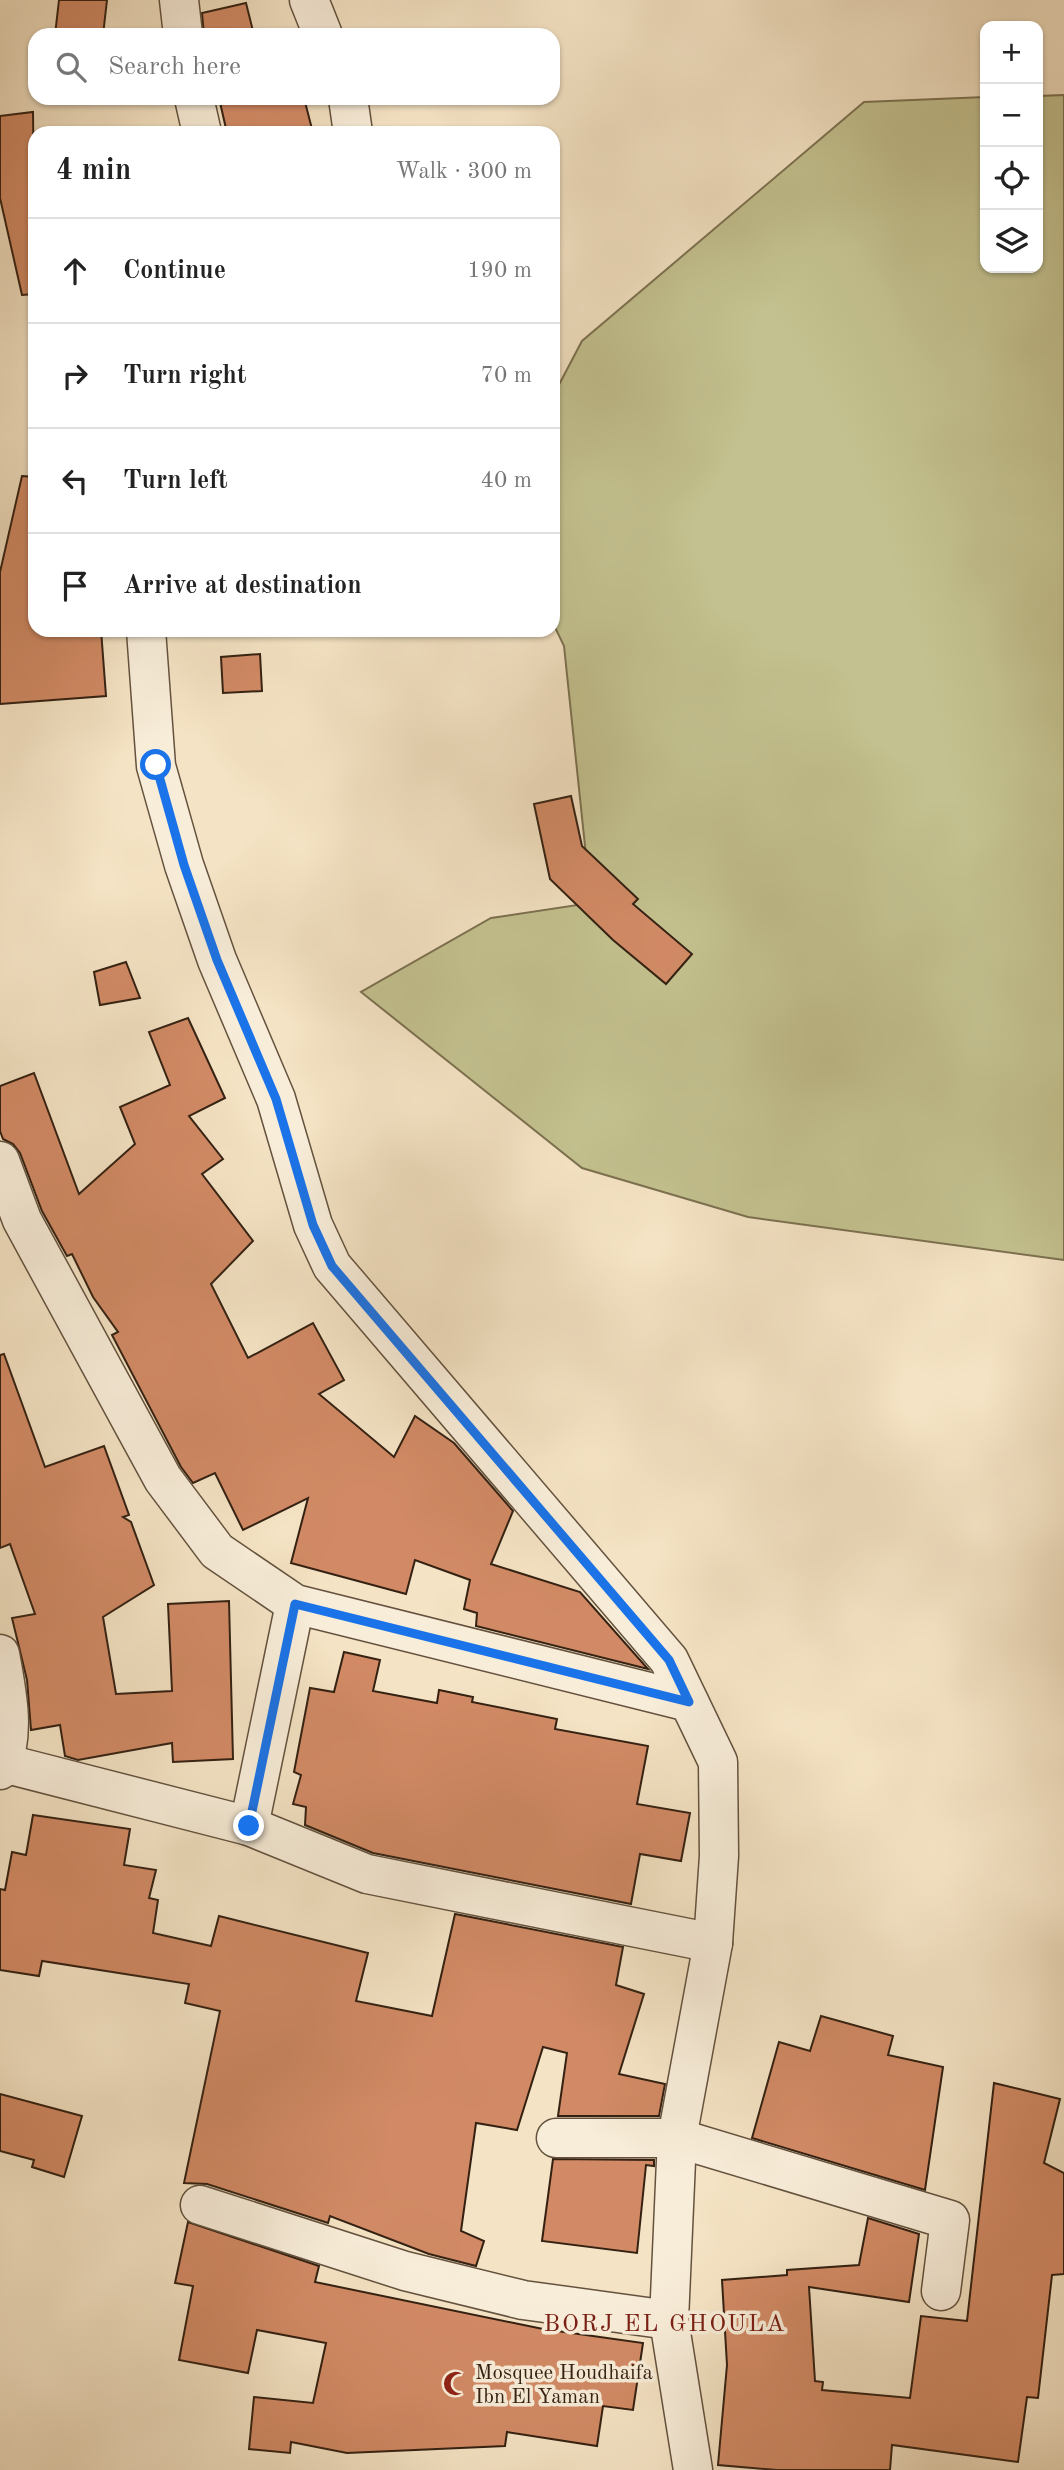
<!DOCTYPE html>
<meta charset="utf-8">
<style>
:root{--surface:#fff;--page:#f2f2f2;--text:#222;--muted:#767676;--line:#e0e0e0}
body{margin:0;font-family:"Old Standard TT",serif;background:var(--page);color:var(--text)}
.controls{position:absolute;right:21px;top:21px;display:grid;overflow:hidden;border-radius:14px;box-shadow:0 2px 5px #0004}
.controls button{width:63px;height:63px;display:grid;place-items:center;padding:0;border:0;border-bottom:2px solid var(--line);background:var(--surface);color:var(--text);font:35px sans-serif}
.stop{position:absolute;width:21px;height:21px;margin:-16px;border:5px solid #1a73e8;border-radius:50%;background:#fff}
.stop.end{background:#1a73e8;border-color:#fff;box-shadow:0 2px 7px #0008}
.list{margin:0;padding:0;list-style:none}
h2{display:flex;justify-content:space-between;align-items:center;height:91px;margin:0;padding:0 28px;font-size:30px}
h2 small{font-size:23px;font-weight:400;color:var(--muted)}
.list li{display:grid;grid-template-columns:46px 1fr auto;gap:21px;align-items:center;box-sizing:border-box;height:105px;padding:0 28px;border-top:2px solid var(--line)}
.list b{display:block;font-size:26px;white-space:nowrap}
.list em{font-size:23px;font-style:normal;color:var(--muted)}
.icon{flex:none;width:38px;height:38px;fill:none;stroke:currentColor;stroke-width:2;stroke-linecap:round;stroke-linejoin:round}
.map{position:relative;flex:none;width:1064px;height:2470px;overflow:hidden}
.search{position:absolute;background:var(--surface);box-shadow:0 2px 5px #0004;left:28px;top:28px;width:532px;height:77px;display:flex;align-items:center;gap:18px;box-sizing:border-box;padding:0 24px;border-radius:21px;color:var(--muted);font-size:26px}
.panel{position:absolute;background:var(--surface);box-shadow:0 2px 5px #0004;left:28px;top:126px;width:532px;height:511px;border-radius:21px}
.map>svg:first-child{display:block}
.green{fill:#c3c18f;stroke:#7c7150;stroke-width:2}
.building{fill:#d18a65;stroke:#342112;stroke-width:2}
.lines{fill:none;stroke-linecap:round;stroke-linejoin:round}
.minor-casing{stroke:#64523e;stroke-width:41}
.minor{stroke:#f8edd9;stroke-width:38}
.route{stroke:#1a73e8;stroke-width:9}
.labels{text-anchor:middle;stroke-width:7;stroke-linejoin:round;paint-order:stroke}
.poi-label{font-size:21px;fill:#342112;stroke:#f8edd9;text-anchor:start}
.quarter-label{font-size:24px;letter-spacing:2px;fill:#7a1f14;stroke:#f8edd9}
</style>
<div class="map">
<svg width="1064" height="2470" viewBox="0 0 1064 2470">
<rect width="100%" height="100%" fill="#f4e3c4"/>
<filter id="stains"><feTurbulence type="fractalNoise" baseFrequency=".00286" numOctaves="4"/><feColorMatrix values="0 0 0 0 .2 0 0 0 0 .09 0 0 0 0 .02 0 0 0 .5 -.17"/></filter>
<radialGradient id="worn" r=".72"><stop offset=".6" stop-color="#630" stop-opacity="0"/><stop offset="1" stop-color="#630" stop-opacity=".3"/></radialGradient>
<path class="green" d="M 1064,95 L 1064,1260 L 748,1217 L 582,1168 L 361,992 L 491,918 L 591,903 L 564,646 L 553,623 L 553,396 L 582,341 L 864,102 L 985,97 L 985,268 L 1038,268 L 1038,96 Z"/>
<g class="building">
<path d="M 59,0 L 107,0 L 103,35 L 55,35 Z"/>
<path d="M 246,3 L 254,35 L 204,35 L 202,13 Z"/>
<path d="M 219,98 L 304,98 L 313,133 L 227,133 Z"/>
<path d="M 33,112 L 35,294 L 22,295 L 0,198 L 0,116 Z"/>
<path d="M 22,476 L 35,477 L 35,630 L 101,630 L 106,696 L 0,704 L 0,572 Z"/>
<path d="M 260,654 L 262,691 L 223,693 L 221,657 Z"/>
<path d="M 571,796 L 582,846 L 638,899 L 633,904 L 692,954 L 666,984 L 613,940 L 550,879 L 534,804 Z"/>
<path d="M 126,962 L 140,998 L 100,1005 L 94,972 Z"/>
<path d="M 188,1018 L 225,1098 L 189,1116 L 223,1159 L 202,1174 L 253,1241 L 211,1284 L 248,1358 L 313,1323 L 344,1380 L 319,1394 L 394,1457 L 415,1416 L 454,1443 L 513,1511 L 491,1564 L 580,1592 L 648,1669 L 476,1626 L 477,1613 L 464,1609 L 470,1580 L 415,1560 L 406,1594 L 291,1563 L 308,1498 L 243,1530 L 215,1473 L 193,1483 L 181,1467 L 112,1335 L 118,1332 L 93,1297 L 72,1254 L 67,1256 L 42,1211 L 20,1153 L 13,1144 L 3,1139 L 0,1131 L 0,1086 L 34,1073 L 79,1194 L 135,1144 L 120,1107 L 170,1085 L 149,1032 Z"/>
<path d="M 4,1354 L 45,1467 L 104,1446 L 129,1515 L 123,1517 L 131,1522 L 154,1585 L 103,1617 L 116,1694 L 172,1691 L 168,1604 L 229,1601 L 233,1759 L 173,1762 L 172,1743 L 78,1760 L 65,1756 L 60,1725 L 31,1730 L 27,1680 L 12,1618 L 35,1614 L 10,1544 L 0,1548 L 0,1355 Z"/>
<path d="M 344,1652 L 380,1660 L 373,1691 L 437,1703 L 439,1690 L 473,1697 L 472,1702 L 557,1719 L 555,1729 L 648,1746 L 637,1804 L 690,1813 L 681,1861 L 640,1854 L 631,1904 L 373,1853 L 305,1825 L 306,1807 L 293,1804 L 301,1775 L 294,1772 L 310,1688 L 334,1692 Z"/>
<path d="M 33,1815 L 130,1829 L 124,1865 L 156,1870 L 149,1898 L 158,1900 L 153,1933 L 211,1946 L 219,1916 L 368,1953 L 356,2001 L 432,2016 L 455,1914 L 623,1947 L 616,1985 L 644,1994 L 619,2074 L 665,2084 L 659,2116 L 558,2116 L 567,2053 L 543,2047 L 517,2130 L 476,2123 L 461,2231 L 484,2241 L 476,2266 L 429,2254 L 330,2216 L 328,2223 L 207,2184 L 184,2183 L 220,2011 L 185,2003 L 189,1984 L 42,1961 L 39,1976 L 0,1970 L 0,1889 L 5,1890 L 12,1852 L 26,1855 Z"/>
<path d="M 821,2016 L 893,2036 L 888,2055 L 943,2067 L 925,2190 L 752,2138 L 779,2042 L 810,2051 Z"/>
<path d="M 994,2083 L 1060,2099 L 1044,2163 L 1064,2173 L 1064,2274 L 1052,2275 L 1038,2398 L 1027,2397 L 1018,2462 L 892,2445 L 890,2470 L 777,2470 L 718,2465 L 727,2365 L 722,2280 L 787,2275 L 787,2270 L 859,2265 L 868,2218 L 919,2234 L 909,2302 L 809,2287 L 815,2381 L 823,2382 L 822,2390 L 910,2398 L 921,2316 L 967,2321 Z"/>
<path d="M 0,2094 L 82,2116 L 64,2177 L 32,2167 L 34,2160 L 0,2151 Z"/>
<path d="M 553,2159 L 654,2160 L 654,2166 L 646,2165 L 637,2253 L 542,2241 Z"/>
<path d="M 188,2222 L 319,2266 L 315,2282 L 543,2329 L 643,2343 L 633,2410 L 603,2406 L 597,2446 L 507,2432 L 505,2446 L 347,2453 L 291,2442 L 290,2453 L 249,2449 L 254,2397 L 313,2403 L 326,2343 L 257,2330 L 248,2373 L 179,2360 L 193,2286 L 175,2283 Z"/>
</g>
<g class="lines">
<defs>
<g id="minor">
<path d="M 179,0 L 183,35"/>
<path d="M 309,0 L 323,35"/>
<path d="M 194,98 L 202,133"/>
<path d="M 348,98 L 353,133"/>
<path d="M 146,630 L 156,766 L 184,865 L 217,960 L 276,1099 L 313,1225 L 332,1266 L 669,1660 L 718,1762 L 719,1856 L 713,1943 L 677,2138 L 669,2320 L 693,2470"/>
<path d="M 0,1161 L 22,1220 L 163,1479 L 217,1551 L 295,1604 L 689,1702"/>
<path d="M 0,1654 C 7,1692 16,1734 0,1770"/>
<path d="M 3,1763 L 249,1826 L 367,1874 L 713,1943"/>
<path d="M 249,1826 L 295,1604"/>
<path d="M 556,2138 L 677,2138 L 950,2220 L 941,2291"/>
<path d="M 200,2205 L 405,2271 L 523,2300 L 669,2320"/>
</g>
</defs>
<use href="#minor" class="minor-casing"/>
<use href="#minor" class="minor"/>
</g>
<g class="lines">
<path class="route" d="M 156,765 L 184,865 L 217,960 L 276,1099 L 313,1225 L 332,1266 L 669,1660 L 689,1702 L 295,1604 L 249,1826"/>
</g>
<defs>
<symbol id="mosque-bare" viewBox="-9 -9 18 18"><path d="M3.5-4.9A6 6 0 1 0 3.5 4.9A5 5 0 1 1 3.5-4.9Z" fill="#8f2418" stroke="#f8edd9" stroke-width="2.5" paint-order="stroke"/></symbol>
</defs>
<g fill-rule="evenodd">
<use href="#mosque-bare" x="438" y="2366" width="35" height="35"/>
</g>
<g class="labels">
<g class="poi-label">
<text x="475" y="2379">Mosquee Houdhaifa<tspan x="475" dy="24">Ibn El Yaman</tspan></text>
</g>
<g class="quarter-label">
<text x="665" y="2331">BORJ EL GHOULA</text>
</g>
</g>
<rect width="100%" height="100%" filter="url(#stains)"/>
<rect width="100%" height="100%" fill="url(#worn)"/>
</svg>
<div class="controls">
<button>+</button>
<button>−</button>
<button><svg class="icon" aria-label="locate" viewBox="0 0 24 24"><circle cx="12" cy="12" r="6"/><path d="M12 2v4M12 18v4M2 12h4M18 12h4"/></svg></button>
<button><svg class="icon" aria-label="layers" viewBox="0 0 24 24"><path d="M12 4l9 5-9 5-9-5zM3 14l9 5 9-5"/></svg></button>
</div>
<div class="stop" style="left:156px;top:765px"></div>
<div class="stop end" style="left:249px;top:1826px"></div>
<div class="search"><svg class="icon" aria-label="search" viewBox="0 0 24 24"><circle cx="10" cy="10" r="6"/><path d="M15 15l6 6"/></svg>Search here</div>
<section class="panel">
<h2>4 min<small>Walk · 300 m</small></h2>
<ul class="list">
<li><svg class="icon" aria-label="ahead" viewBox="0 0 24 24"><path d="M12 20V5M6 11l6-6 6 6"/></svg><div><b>Continue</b></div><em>190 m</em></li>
<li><svg class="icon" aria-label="right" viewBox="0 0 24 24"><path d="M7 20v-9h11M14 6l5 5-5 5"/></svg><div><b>Turn right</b></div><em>70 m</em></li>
<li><svg class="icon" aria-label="left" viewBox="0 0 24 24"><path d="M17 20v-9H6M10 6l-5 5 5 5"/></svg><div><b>Turn left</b></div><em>40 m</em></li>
<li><svg class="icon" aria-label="arrive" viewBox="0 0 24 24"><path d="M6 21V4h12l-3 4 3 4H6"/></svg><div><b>Arrive at destination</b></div></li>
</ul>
</section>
</div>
